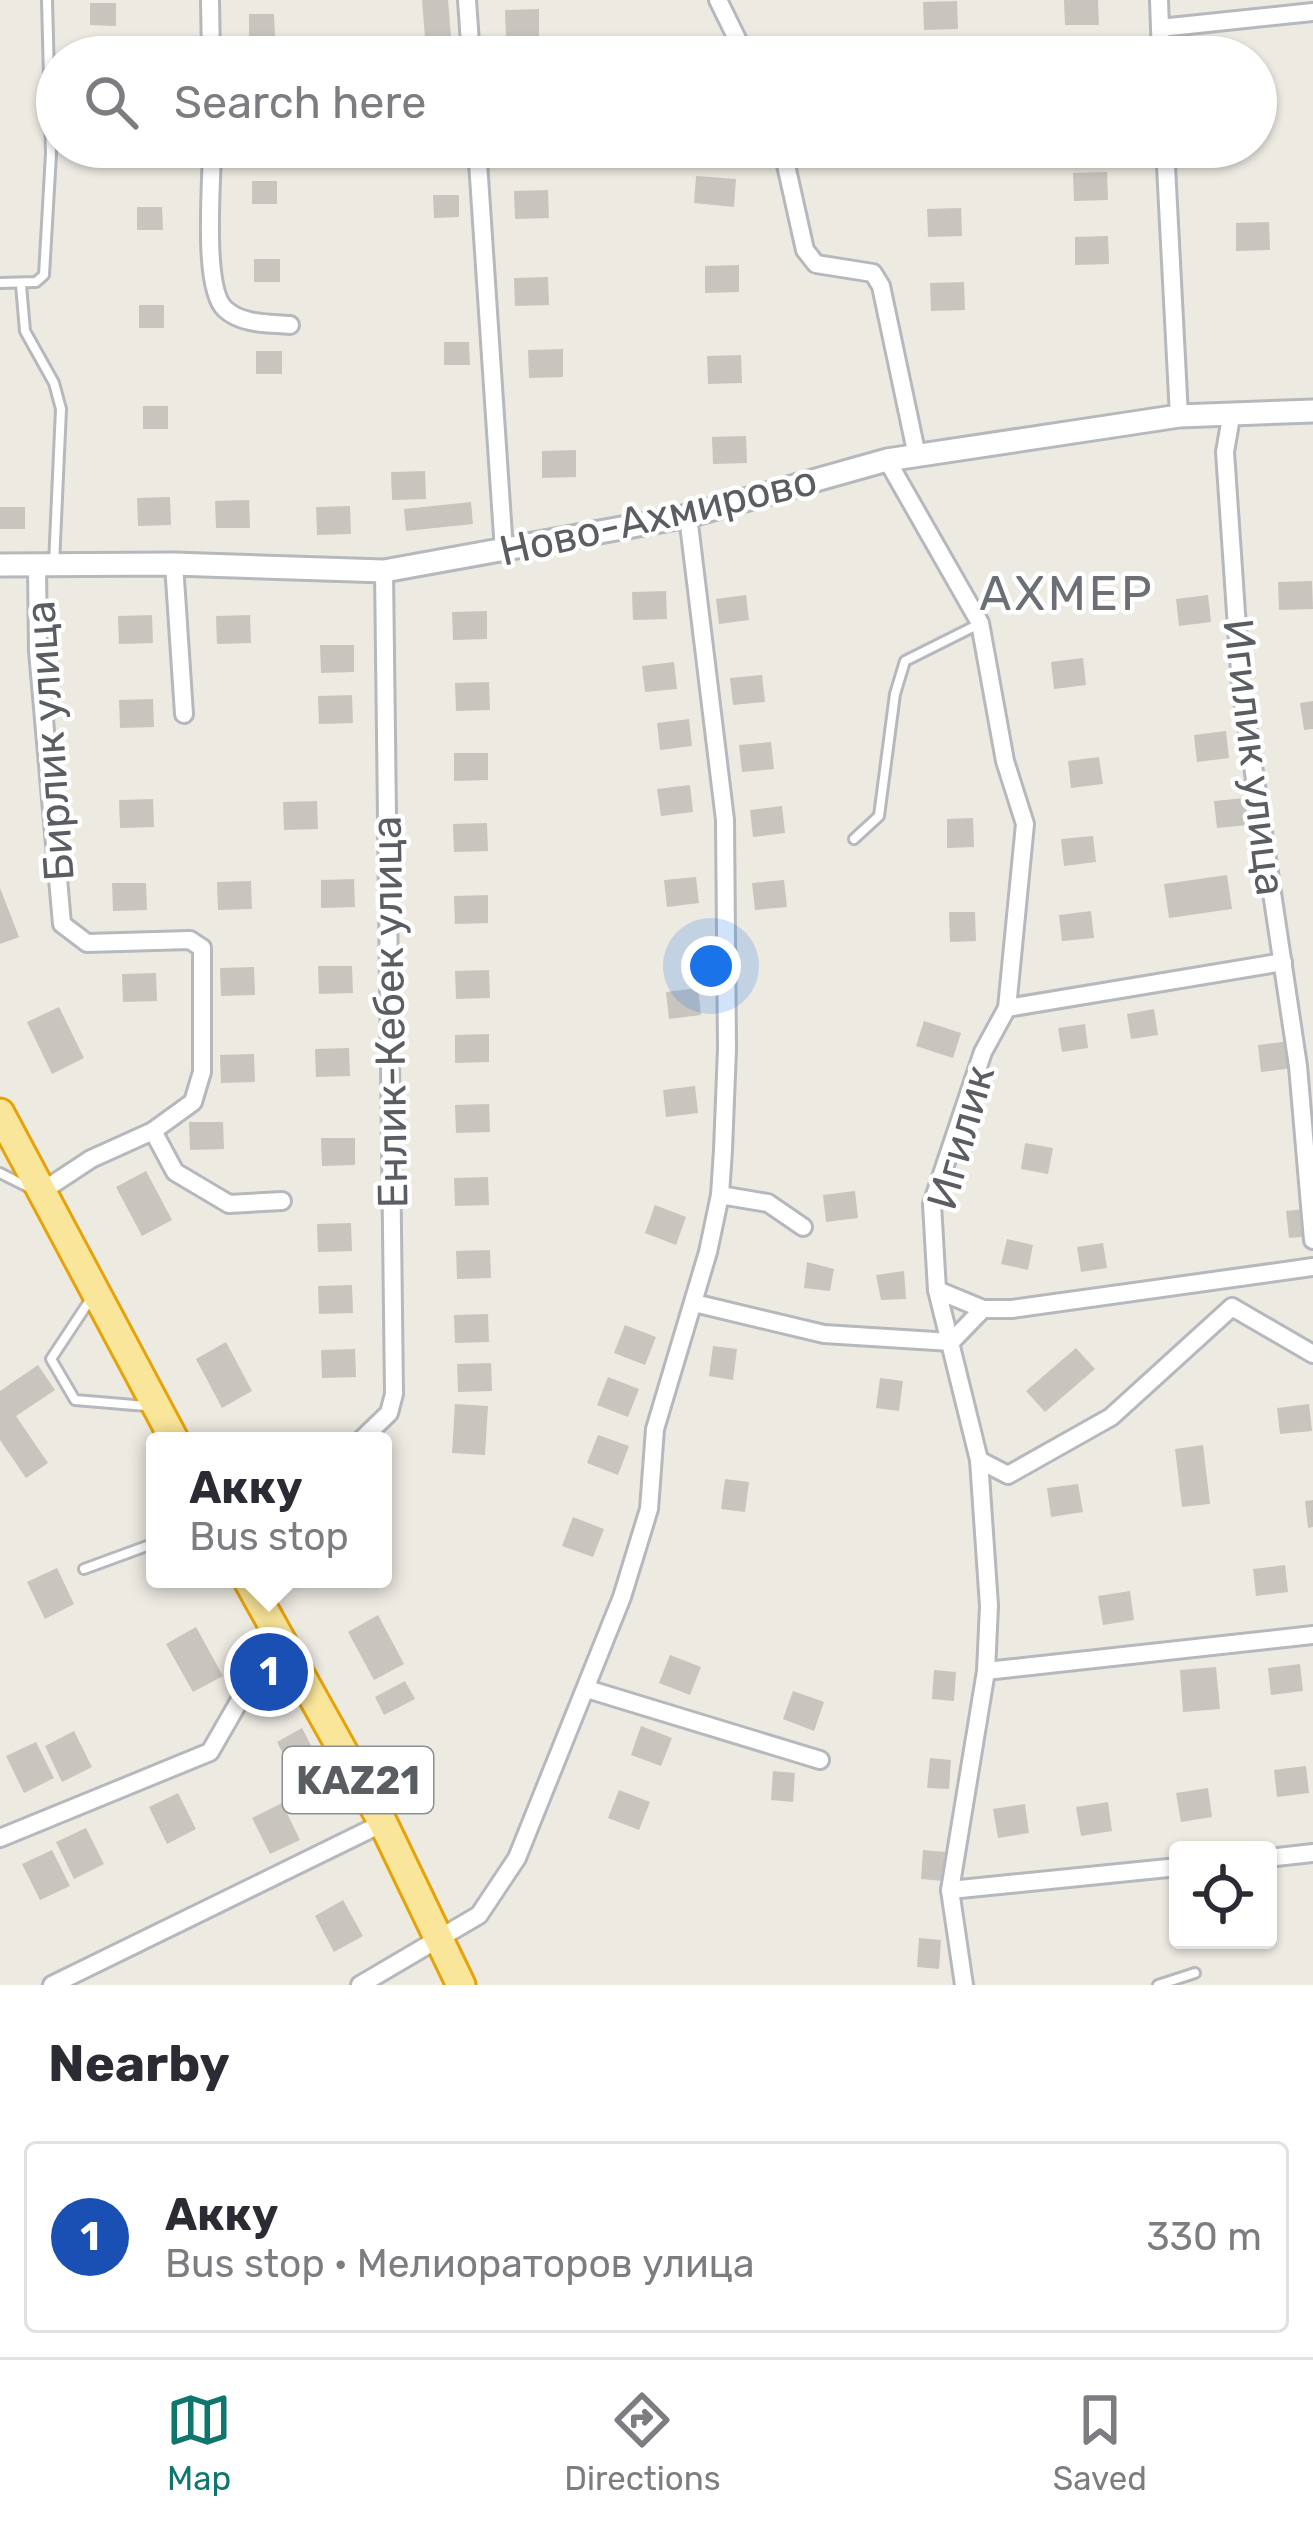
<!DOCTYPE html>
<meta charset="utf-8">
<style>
:root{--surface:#fff;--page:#f7f7f7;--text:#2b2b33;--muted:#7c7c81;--line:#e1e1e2;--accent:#0f766e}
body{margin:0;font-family:Rubik,sans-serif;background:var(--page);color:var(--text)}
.controls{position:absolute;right:36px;bottom:36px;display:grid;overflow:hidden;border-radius:12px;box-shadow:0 3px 9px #0004}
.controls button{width:108px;height:108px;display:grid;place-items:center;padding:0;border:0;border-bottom:3px solid var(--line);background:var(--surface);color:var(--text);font:60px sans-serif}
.you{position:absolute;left:711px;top:966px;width:42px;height:42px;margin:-30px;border:9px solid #fff;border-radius:50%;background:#1a73e8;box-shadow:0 0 0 18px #1a73e833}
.badge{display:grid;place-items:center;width:78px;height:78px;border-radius:50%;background:var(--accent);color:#fff;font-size:39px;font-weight:700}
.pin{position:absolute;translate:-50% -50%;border:6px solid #fff;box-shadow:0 3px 12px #0006}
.popup{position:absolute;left:146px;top:1432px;width:246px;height:156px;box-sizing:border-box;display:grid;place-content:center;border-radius:12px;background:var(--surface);filter:drop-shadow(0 3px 9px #0005);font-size:39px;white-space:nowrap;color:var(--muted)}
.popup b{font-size:45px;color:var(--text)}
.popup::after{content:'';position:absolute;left:50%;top:100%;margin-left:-24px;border:24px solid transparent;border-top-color:var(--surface)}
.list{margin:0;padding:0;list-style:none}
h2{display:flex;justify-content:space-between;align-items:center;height:156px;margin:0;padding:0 48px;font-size:51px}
h2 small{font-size:39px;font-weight:400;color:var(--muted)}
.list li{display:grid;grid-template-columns:78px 1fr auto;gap:36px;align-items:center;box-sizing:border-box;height:192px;margin:0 24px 24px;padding:0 24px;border:3px solid var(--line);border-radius:12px}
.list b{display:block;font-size:45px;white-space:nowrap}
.list p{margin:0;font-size:39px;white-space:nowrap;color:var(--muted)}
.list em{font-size:39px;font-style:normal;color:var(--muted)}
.icon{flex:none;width:66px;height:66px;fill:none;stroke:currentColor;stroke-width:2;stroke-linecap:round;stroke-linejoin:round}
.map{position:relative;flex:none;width:1313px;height:1985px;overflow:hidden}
.search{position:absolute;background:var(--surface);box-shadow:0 3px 9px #0004;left:36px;right:36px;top:36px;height:132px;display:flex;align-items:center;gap:30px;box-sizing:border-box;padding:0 42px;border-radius:66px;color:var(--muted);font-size:45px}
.sheet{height:372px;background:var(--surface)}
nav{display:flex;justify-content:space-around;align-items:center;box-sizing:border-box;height:168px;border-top:3px solid var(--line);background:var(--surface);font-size:33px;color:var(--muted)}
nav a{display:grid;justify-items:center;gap:6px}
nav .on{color:var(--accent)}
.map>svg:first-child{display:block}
.building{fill:#c8c5bf}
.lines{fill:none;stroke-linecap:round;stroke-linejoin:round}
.service-casing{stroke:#b5b8bc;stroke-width:14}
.minor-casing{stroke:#b5b8bc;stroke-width:22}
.tertiary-casing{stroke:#b5b8bc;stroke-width:27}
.trunk-casing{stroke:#e6a309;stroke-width:33}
.service{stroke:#fff;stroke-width:8}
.minor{stroke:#fff;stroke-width:16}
.tertiary{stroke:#fff;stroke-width:21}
.trunk{stroke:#fae69a;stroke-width:27}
.labels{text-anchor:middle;stroke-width:9;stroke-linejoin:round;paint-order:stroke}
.shield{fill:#fff;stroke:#8c8e91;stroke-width:3}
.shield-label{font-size:39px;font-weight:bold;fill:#5a5e62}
.street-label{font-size:42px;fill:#5a5e62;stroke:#fff}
.quarter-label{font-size:48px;letter-spacing:3px;fill:#6c7074;stroke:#fff}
</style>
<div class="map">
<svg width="1313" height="1985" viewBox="0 0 1313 1985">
<rect width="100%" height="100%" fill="#edeae2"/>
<g class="building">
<path d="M 422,0 L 448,0 L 451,36 L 425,38 Z"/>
<path d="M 1064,0 L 1098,0 L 1099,25 L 1065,25 Z"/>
<path d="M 957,1 L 958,29 L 924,30 L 923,2 Z"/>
<path d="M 90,3 L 116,3 L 116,26 L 90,25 Z"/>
<path d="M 539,9 L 539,37 L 506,38 L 505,10 Z"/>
<path d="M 249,14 L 274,14 L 275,36 L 249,36 Z"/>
<path d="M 925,147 L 959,147 L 959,152 L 925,153 Z"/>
<path d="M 1107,172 L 1108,200 L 1074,201 L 1073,173 Z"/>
<path d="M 696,176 L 736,179 L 734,207 L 694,203 Z"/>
<rect x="252" y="181" width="25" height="23"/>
<path d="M 548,190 L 549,218 L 515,219 L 514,191 Z"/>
<path d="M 433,195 L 459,195 L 459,217 L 434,218 Z"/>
<path d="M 137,207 L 162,207 L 163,230 L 137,230 Z"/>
<path d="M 961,208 L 962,236 L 928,237 L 927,209 Z"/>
<path d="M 1269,222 L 1270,250 L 1236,251 L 1236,223 Z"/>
<path d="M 1108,236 L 1109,264 L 1075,265 L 1075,237 Z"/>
<rect x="254" y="259" width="26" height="23"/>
<path d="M 739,265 L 739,292 L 705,293 L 705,266 Z"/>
<path d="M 548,277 L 549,305 L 515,306 L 514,278 Z"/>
<path d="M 964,282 L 965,310 L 931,311 L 930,283 Z"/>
<rect x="139" y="305" width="25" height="23"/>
<path d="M 444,342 L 469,342 L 470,365 L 444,365 Z"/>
<path d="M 563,349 L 563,377 L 529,378 L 528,350 Z"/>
<rect x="256" y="351" width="26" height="23"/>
<path d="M 741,355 L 742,383 L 708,384 L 707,356 Z"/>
<rect x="143" y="406" width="25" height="23"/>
<path d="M 746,436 L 747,463 L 713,464 L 712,437 Z"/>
<path d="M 576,450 L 576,477 L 542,478 L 542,451 Z"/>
<path d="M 425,471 L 426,499 L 392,500 L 391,472 Z"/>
<path d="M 170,497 L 171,525 L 138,526 L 137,498 Z"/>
<path d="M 249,500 L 250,528 L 216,528 L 215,501 Z"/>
<path d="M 471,502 L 473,524 L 406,531 L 404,509 Z"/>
<path d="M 350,506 L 351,534 L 317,535 L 316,507 Z"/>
<rect x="0" y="507" width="25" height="22"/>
<path d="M 1312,581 L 1313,609 L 1279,610 L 1278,582 Z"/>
<path d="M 666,591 L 667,619 L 633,620 L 632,592 Z"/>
<path d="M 746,595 L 749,620 L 719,624 L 716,599 Z"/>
<path d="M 1208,595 L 1211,622 L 1179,626 L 1176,599 Z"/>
<path d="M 487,611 L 487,639 L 453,640 L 452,612 Z"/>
<path d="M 152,615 L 153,643 L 119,644 L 118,616 Z"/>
<path d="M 250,615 L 251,643 L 217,644 L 216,616 Z"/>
<path d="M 320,645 L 354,645 L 354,672 L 321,673 Z"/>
<path d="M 1083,658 L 1086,685 L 1054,689 L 1051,662 Z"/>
<path d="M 674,662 L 677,689 L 645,692 L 642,666 Z"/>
<path d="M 762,675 L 765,702 L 733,705 L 730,678 Z"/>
<path d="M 489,682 L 490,710 L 456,711 L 455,683 Z"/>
<path d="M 352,695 L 353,723 L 319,724 L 318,696 Z"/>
<path d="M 153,699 L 154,727 L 120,728 L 119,700 Z"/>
<path d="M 1313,701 L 1313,729 L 1304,730 L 1300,703 Z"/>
<path d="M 689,719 L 692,746 L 660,750 L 657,723 Z"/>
<path d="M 1226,731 L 1229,758 L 1197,762 L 1194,735 Z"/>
<path d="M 771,742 L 774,769 L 742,772 L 739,745 Z"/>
<path d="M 454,753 L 488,753 L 488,780 L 454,781 Z"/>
<path d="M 1099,757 L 1103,784 L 1071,788 L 1068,761 Z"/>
<path d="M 690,785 L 693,812 L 661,816 L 657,789 Z"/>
<path d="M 1245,798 L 1249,825 L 1217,828 L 1214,801 Z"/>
<path d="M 153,799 L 154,827 L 120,828 L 119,800 Z"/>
<path d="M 317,801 L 318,829 L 284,830 L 283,802 Z"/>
<path d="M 782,806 L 785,833 L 753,837 L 750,810 Z"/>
<path d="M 973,818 L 974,847 L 947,848 L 947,819 Z"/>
<path d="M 487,823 L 488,851 L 454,852 L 453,824 Z"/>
<path d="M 1093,836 L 1096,862 L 1064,866 L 1061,839 Z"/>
<path d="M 1227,875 L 1232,909 L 1169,918 L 1164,884 Z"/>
<path d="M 696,877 L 699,903 L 667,907 L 664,880 Z"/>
<path d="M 354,879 L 355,907 L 321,908 L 321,880 Z"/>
<path d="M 784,880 L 787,907 L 755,910 L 752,883 Z"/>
<path d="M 251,881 L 252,909 L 218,910 L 217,882 Z"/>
<path d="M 112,883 L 146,883 L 147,910 L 113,911 Z"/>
<path d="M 0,888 L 19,937 L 0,944 Z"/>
<path d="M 488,895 L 488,923 L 455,924 L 454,896 Z"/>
<path d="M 1091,911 L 1094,938 L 1062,941 L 1059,915 Z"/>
<path d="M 949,912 L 975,912 L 976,941 L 950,942 Z"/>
<path d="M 318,966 L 352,966 L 353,993 L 319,994 Z"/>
<path d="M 254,967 L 255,995 L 221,996 L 220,968 Z"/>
<path d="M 489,970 L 490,998 L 456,999 L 455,971 Z"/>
<path d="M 156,973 L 157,1001 L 123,1002 L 122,974 Z"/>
<path d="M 698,988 L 701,1015 L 669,1019 L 666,992 Z"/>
<path d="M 59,1007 L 84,1058 L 52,1074 L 27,1022 Z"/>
<path d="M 1154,1009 L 1158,1035 L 1131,1039 L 1127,1014 Z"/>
<path d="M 924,1021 L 961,1033 L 953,1058 L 916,1046 Z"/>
<path d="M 1085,1024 L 1088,1048 L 1062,1052 L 1058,1028 Z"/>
<path d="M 489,1034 L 489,1062 L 455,1063 L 455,1035 Z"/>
<path d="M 1290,1041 L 1293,1068 L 1261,1072 L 1258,1045 Z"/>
<path d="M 349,1048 L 350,1076 L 316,1077 L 315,1049 Z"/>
<path d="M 254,1054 L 255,1082 L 221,1083 L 220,1055 Z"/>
<path d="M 695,1086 L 698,1113 L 666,1117 L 663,1090 Z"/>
<path d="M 489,1104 L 490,1132 L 456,1133 L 455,1105 Z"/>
<path d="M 189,1122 L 223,1122 L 224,1149 L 190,1150 Z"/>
<path d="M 321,1138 L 355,1138 L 355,1165 L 322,1166 Z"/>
<path d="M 1025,1143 L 1053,1148 L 1048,1174 L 1021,1169 Z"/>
<path d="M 146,1171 L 172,1220 L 142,1236 L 116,1187 Z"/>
<path d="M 488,1177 L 489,1205 L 455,1206 L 454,1178 Z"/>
<path d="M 855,1191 L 858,1218 L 826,1222 L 823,1195 Z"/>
<path d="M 655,1205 L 686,1217 L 676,1245 L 645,1233 Z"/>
<path d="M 1313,1208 L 1313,1236 L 1289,1238 L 1286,1211 Z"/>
<path d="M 351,1223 L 352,1251 L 318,1252 L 317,1224 Z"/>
<path d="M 1007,1239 L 1033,1245 L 1028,1270 L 1001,1264 Z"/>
<path d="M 1103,1243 L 1107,1268 L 1081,1272 L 1077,1247 Z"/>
<path d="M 490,1250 L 491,1278 L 457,1279 L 456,1251 Z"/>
<path d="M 807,1262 L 834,1269 L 830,1291 L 804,1288 Z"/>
<path d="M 904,1271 L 906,1299 L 881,1300 L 876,1275 Z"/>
<path d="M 352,1285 L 353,1313 L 319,1314 L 318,1286 Z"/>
<path d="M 488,1314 L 489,1342 L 455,1343 L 454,1315 Z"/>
<path d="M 625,1325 L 656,1337 L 645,1365 L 614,1353 Z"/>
<path d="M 226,1342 L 252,1391 L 222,1408 L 196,1359 Z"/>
<path d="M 713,1346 L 737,1349 L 733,1380 L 709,1376 Z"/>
<path d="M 1076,1348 L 1095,1369 L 1045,1412 L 1026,1391 Z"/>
<path d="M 355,1349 L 356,1377 L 322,1378 L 321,1350 Z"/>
<path d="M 491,1363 L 492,1391 L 458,1392 L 457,1364 Z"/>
<path d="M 38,1365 L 55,1390 L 16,1416 L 48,1463 L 26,1478 L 0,1440 L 0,1391 Z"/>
<path d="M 608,1377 L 639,1389 L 628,1417 L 597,1405 Z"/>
<path d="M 880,1378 L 903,1381 L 899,1411 L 876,1408 Z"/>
<path d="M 455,1404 L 488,1406 L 485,1455 L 452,1453 Z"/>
<path d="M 1309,1404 L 1312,1431 L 1280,1434 L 1277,1408 Z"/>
<path d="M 598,1435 L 629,1446 L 618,1475 L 587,1463 Z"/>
<path d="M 1203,1445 L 1210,1504 L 1182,1507 L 1175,1449 Z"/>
<path d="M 725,1479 L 749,1482 L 745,1512 L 721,1509 Z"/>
<path d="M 1078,1484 L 1083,1512 L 1051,1517 L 1047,1488 Z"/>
<path d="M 1313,1500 L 1313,1527 L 1308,1528 L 1305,1501 Z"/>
<path d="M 573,1517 L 604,1529 L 593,1557 L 562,1546 Z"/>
<path d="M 1285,1565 L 1288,1592 L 1256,1596 L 1253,1569 Z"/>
<path d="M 57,1568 L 74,1604 L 45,1619 L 27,1582 Z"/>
<path d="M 1130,1591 L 1134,1620 L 1103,1625 L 1098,1596 Z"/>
<path d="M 378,1615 L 404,1664 L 374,1680 L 348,1632 Z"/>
<path d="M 196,1627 L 223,1676 L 193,1692 L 166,1644 Z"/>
<path d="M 670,1655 L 701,1667 L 690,1695 L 659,1683 Z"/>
<path d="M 1300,1664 L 1303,1691 L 1271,1695 L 1268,1668 Z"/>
<path d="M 1216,1667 L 1220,1709 L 1183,1712 L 1180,1670 Z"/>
<path d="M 934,1670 L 956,1672 L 954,1701 L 932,1699 Z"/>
<path d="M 405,1681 L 415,1699 L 384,1715 L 375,1697 Z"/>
<path d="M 793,1691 L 824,1702 L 814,1731 L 783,1719 Z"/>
<path d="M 641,1726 L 672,1738 L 661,1766 L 631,1755 Z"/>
<path d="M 302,1728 L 314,1751 L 289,1765 L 277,1742 Z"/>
<path d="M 74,1731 L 92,1767 L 62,1782 L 45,1746 Z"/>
<path d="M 36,1742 L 54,1778 L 24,1793 L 6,1756 Z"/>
<path d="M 930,1758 L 951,1760 L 949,1789 L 927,1788 Z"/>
<path d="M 1306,1766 L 1309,1793 L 1277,1797 L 1274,1770 Z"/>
<path d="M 773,1771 L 795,1773 L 793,1802 L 771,1800 Z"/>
<path d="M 1208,1788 L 1212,1817 L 1181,1822 L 1176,1793 Z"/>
<path d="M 619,1790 L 650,1802 L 639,1830 L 608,1818 Z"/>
<path d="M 178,1793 L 196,1829 L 167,1844 L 149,1807 Z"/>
<path d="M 1108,1802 L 1112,1831 L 1081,1836 L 1076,1807 Z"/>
<path d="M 282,1803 L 300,1840 L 270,1854 L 252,1818 Z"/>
<path d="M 1025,1804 L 1029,1833 L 998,1838 L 993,1809 Z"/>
<path d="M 86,1828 L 104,1864 L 74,1879 L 56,1842 Z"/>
<path d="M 52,1850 L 70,1886 L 40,1900 L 22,1864 Z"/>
<path d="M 923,1850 L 945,1852 L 943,1881 L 921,1879 Z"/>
<path d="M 343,1900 L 363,1936 L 334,1952 L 315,1916 Z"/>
<path d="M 919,1938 L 941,1940 L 939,1969 L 917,1967 Z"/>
</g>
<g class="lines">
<defs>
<g id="service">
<path d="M 0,283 L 36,282 L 44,275 L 51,154 L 47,0"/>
<path d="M 21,285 L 25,331 L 54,383 L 61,409 L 54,564"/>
<path d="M 854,839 L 879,816 L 895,694 L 905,661 L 979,624"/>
<path d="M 0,1173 L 28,1187"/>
<path d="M 90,1300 L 51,1359 L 75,1400 L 146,1406"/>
<path d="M 84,1569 L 155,1543"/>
<path d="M 1158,1985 L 1195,1973"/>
</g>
<g id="minor">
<path d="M 210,0 L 211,57"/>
<path d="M 467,0 L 471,57"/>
<path d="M 718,0 L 746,57"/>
<path d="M 1159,0 L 1161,57"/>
<path d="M 1160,28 L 1313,12"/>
<path d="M 212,147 C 212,181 202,288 225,309 C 242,325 270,323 290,325"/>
<path d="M 477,147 L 504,551"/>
<path d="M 782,147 L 805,250 L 816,264 L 873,273 L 881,286 L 917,456"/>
<path d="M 1165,147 L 1179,416"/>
<path d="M 1231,417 L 1225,452 L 1241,686 L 1298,1066 L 1313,1240"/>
<path d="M 887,460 L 980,623 L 1005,761 L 1025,824 L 1007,1008 L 983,1052 L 932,1204 L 937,1290 L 979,1460 L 989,1606 L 986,1671 L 950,1890 L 964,1985"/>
<path d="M 174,564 L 184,714"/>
<path d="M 37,565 L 38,651 L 62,924 L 87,943 L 190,940 L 202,948 L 202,1072 L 193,1102 L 153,1131 L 91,1159 L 41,1192"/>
<path d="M 1007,1008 L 1283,962"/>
<path d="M 153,1131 L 175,1172 L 229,1204 L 282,1201"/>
<path d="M 720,1195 L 768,1203 L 803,1227"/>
<path d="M 937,1290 L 983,1309 L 1012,1309 L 1313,1267"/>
<path d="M 694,1303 L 824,1334 L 951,1342 L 983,1309"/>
<path d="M 360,1441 L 389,1413 L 394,1394 L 384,571"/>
<path d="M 979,1460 L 1008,1475 L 1111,1417 L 1232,1307 L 1313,1354"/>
<path d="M 986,1671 L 1313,1635"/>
<path d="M 587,1689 L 820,1760"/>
<path d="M 0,1838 L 210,1752 L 276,1637"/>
<path d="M 1268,1858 L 1313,1853"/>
<path d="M 950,1890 L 1178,1867"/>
<path d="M 52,1985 L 383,1823"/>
<path d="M 360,1985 L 479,1915 L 517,1858 L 622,1597 L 649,1509 L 655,1429 L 708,1252 L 720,1195 L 723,1150 L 727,1049 L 725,820 L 688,516"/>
</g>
<path id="tertiary" d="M 0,565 L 174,564 L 384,571 L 688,516 L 887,460 L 1179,416 L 1313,411"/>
<g id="trunk">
<path d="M 0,1113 L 175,1441"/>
<path d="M 247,1579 L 383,1823 L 461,1985"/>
</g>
</defs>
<use href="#service" class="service-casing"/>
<use href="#minor" class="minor-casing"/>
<use href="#tertiary" class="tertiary-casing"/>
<use href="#trunk" class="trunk-casing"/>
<use href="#service" class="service"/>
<use href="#minor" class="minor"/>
<use href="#tertiary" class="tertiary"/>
<use href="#trunk" class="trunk"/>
</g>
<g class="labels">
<rect class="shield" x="283" y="1747" width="150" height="66" rx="9"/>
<g class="shield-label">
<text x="358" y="1794">KAZ21</text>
</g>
<g class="street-label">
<text transform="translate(658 515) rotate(-13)" y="15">Ново-Ахмирово</text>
<text transform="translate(49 741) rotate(-94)" y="15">Бирлик улица</text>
<text transform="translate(1255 757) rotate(83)" y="15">Игилик улица</text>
<text transform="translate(389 1012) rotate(-91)" y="15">Енлик-Кебек улица</text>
<text transform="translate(960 1137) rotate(-74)" y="15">Игилик</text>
</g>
<g class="quarter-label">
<text x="1067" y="610">АХМЕР</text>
</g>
</g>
</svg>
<div class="controls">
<button><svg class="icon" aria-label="locate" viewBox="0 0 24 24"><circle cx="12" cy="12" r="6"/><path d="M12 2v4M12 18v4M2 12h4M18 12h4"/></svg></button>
</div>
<div class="you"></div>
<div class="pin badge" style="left:269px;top:1672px;background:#1a4fb4">1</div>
<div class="popup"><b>Акку</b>Bus stop</div>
<div class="search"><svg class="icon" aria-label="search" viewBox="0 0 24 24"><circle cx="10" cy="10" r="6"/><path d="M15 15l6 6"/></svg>Search here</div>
</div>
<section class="sheet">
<h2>Nearby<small></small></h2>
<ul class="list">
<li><span class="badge" style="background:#1a4fb4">1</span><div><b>Акку</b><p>Bus stop · Мелиораторов улица</p></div><em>330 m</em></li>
</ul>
</section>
<nav>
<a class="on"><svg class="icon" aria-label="map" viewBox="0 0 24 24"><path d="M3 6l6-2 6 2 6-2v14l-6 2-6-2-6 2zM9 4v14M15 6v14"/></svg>Map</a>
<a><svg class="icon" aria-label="directions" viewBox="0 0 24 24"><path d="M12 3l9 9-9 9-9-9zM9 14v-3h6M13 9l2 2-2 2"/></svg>Directions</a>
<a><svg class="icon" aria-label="saved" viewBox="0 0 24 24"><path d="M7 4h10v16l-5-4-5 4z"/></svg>Saved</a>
</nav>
